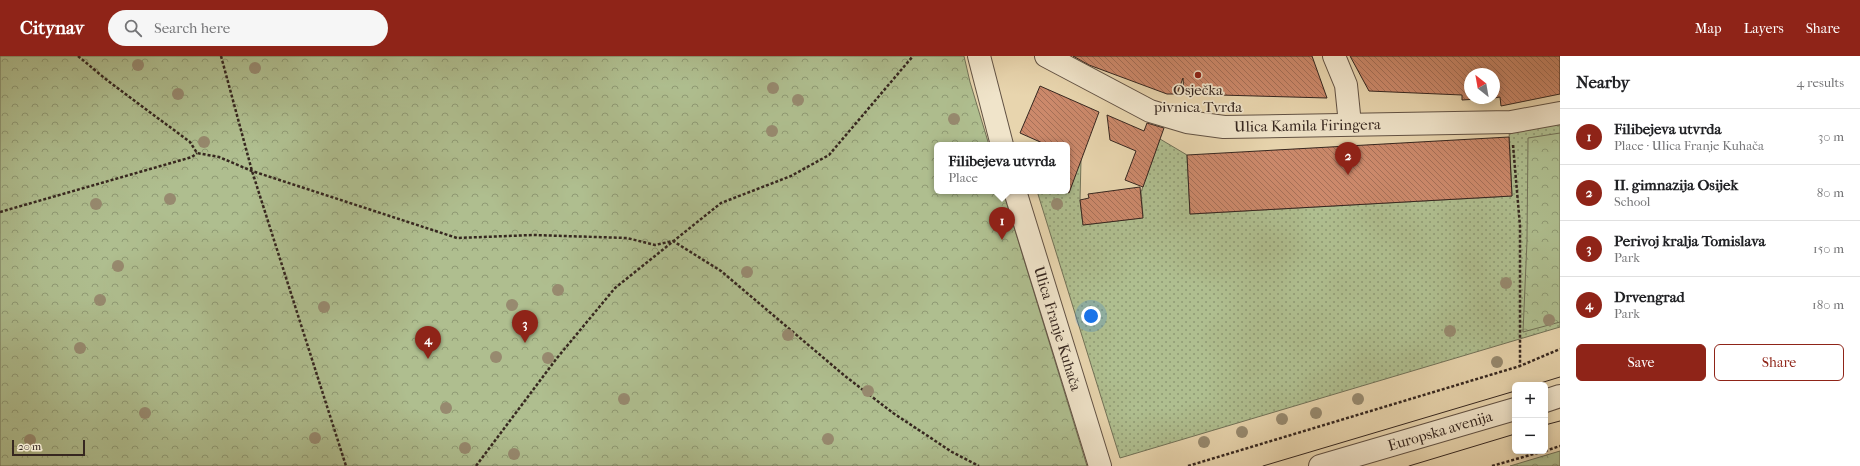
<!DOCTYPE html>
<meta charset="utf-8">
<style>
:root{--surface:#fff;--page:#f6f6f6;--text:#202124;--muted:#757577;--line:#e0e0e0;--accent:#8f2418}
body{margin:0;font-family:"IM FELL French Canon",serif;background:var(--page);color:var(--text)}
.controls{position:absolute;right:12px;bottom:12px;display:grid;overflow:hidden;border-radius:6px;box-shadow:0 2px 10px #0003}
.controls button{width:36px;height:36px;display:grid;place-items:center;padding:0;border:0;border-bottom:1px solid var(--line);background:var(--surface);color:var(--text);font:20px sans-serif}
.compass{position:absolute;left:1464px;top:12px;width:36px;height:36px;border-radius:50%;background:var(--surface);box-shadow:0 2px 10px #0003;rotate:329deg}
.scale{position:absolute;left:12px;bottom:10px;width:73px;box-sizing:border-box;padding-left:4px;border:2px solid #362720;border-top:0;font-size:11px;line-height:14px;white-space:nowrap;color:#362720;-webkit-text-stroke:3px #f0e4ca;paint-order:stroke}
.you{position:absolute;left:1091px;top:260px;width:14px;height:14px;margin:-10px;border:3px solid #fff;border-radius:50%;background:#1a73e8;box-shadow:0 0 0 6px #1a73e833}
.badge{display:grid;place-items:center;width:26px;height:26px;border-radius:50%;background:var(--accent);color:#fff;font-size:13px;font-weight:700}
.pin{position:absolute;translate:-50% -33px;filter:drop-shadow(0 1px 2px #0008)}
.pin::after{content:'';position:absolute;top:21px;width:14px;height:12px;background:inherit;clip-path:polygon(0 0,100% 0,50% 100%)}
.popup{position:absolute;left:934px;top:86px;width:136px;height:52px;box-sizing:border-box;display:grid;place-content:center;border-radius:6px;background:var(--surface);filter:drop-shadow(0 1px 3px #0005);font-size:13px;white-space:nowrap;color:var(--muted)}
.popup b{font-size:15px;color:var(--text)}
.popup::after{content:'';position:absolute;left:50%;top:100%;margin-left:-8px;border:8px solid transparent;border-top-color:var(--surface)}
.list{margin:0;padding:0;list-style:none}
h2{display:flex;justify-content:space-between;align-items:center;height:52px;margin:0;padding:0 16px;font-size:17px}
h2 small{font-size:13px;font-weight:400;color:var(--muted)}
.list li{display:grid;grid-template-columns:26px 1fr auto;gap:12px;align-items:center;box-sizing:border-box;height:56px;padding:0 16px;border-top:1px solid var(--line)}
.list b{display:block;font-size:15px;white-space:nowrap}
.list p{margin:0;font-size:13px;white-space:nowrap;color:var(--muted)}
.list em{font-size:13px;font-style:normal;color:var(--muted)}
.actions{display:flex;gap:8px;padding:12px 16px}
.actions a{flex:1;padding:9px 0;border:1px solid var(--accent);border-radius:6px;text-align:center;font-size:14px;color:var(--accent)}
.actions .main{background:var(--accent);color:#fff}
.icon{flex:none;width:22px;height:22px;fill:none;stroke:currentColor;stroke-width:2;stroke-linecap:round;stroke-linejoin:round}
.map{position:relative;flex:none;width:1560px;height:410px;overflow:hidden}
header{display:flex;align-items:center;gap:24px;box-sizing:border-box;height:56px;padding:0 20px;background:var(--accent);color:#fff}
header strong{font-size:19px}
nav{display:flex;gap:22px;margin-inline-start:auto;font-size:14px}
.search{width:280px;height:36px;background:var(--page);display:flex;align-items:center;gap:10px;box-sizing:border-box;padding:0 14px;border-radius:22px;color:var(--muted);font-size:15px}
main{display:flex}
aside{flex:1;background:var(--surface)}
.map>svg:first-child{display:block}
.grass{fill:url(#grass-dots);stroke:#727258}
.forest{fill:url(#forest-crowns);stroke:#727258}
.building{fill:url(#building-back-hatch);stroke:#362720}
.lines{fill:none;stroke-linecap:round;stroke-linejoin:round}
.minor-casing{stroke:#625244;stroke-width:24}
.path{stroke:#362720;stroke-width:2.5;stroke-dasharray:3 2;stroke-linecap:butt}
.minor{stroke:#f0e4ca;stroke-width:22}
.tram{stroke:#362720;stroke-width:1}
.tree{fill:#978a6f}
.poi-dot{fill:#8f2418;stroke:#f0e4ca;stroke-width:1.5}
.labels{text-anchor:middle;stroke-width:3.5;stroke-linejoin:round;paint-order:stroke}
.poi-label{font-size:15px;fill:#362720;stroke:#f0e4ca}
.street-label{font-size:15px;fill:#362720;stroke:#f0e4ca}
</style>
<header>
<strong>Citynav</strong>
<div class="search"><svg class="icon" aria-label="search" viewBox="0 0 24 24"><circle cx="10" cy="10" r="6"/><path d="M15 15l6 6"/></svg>Search here</div>
<nav><a>Map</a><a>Layers</a><a>Share</a></nav>
</header>
<main>
<div class="map">
<svg width="1560" height="410" viewBox="0 0 1560 410">
<defs>
<pattern id="grass-dots" width="8" height="8" patternUnits="userSpaceOnUse"><rect width="8" height="8" fill="#afbe8f"/><path d="M2 2h.1M6 6h.1" fill="none" stroke="#8f9a74" stroke-width="1.8" stroke-linecap="round"/></pattern>
<pattern id="forest-crowns" width="20" height="18" patternUnits="userSpaceOnUse"><rect width="20" height="18" fill="#afbe8f"/><path d="M2 6a3 3 0 1 1 6 0M12 15a3 3 0 1 1 6 0" fill="none" stroke="#8f9a74"/></pattern>
<pattern id="building-back-hatch" width="6" height="6" patternUnits="userSpaceOnUse"><rect width="6" height="6" fill="#cc896b"/><path d="M-1 5l2 2M0 0l6 6M5-1l2 2" fill="none" stroke="#a67058"/></pattern>
</defs>
<rect width="100%" height="100%" fill="#e8d5ae"/>
<filter id="stains"><feTurbulence type="fractalNoise" baseFrequency=".005" numOctaves="4"/><feColorMatrix values="0 0 0 0 .2 0 0 0 0 .09 0 0 0 0 .02 0 0 0 .5 -.17"/></filter>
<radialGradient id="worn" r=".72"><stop offset=".6" stop-color="#630" stop-opacity="0"/><stop offset="1" stop-color="#630" stop-opacity=".3"/></radialGradient>
<path class="grass" d="M 1560,65 L 1560,271 L 1120,402 L 1037,135 L 1067,135 L 1067,98 L 1081,104 L 1080,144 L 1083,169 L 1141,162 L 1143,160 L 1141,136 L 1160,83 L 1187,99 L 1190,158 L 1512,140 L 1509,74 Z"/>
<g class="forest">
<path d="M 0,0 L 964,0 L 970,26 L 989,89 L 937,89 L 937,135 L 1003,135 L 1087,410 L 0,410 Z"/>
<path d="M 1560,77 L 1560,266 L 1523,276 L 1527,185 L 1528,82 Z"/>
<path d="M 1560,395 L 1560,410 L 1510,410 Z"/>
</g>
<g class="building">
<path d="M 1073,0 L 1312,0 L 1327,42 L 1184,38 L 1183,22 L 1177,38 L 1167,38 L 1089,9 Z"/>
<path d="M 1350,0 L 1560,0 L 1560,38 L 1501,50 L 1500,41 L 1494,42 L 1494,18 L 1470,18 L 1470,42 L 1493,42 L 1462,44 L 1462,39 L 1369,35 Z"/>
<path d="M 1040,30 L 1099,56 L 1069,137 L 1067,136 L 1067,89 L 1047,89 L 1020,77 Z"/>
<path d="M 1107,59 L 1144,75 L 1147,67 L 1164,72 L 1143,131 L 1125,124 L 1136,95 L 1110,84 Z"/>
<path d="M 1509,81 L 1512,140 L 1190,158 L 1187,99 Z"/>
<path d="M 1140,131 L 1143,162 L 1083,169 L 1080,144 L 1089,142 L 1088,138 Z"/>
</g>
<g class="lines">
<defs>
<g id="minor">
<path d="M 979,0 L 1002,89"/>
<path id="s1" d="M 1046,0 L 1150,55 L 1187,66 L 1224,71 L 1511,66 L 1560,57"/>
<path d="M 1334,0 L 1346,29 L 1350,68"/>
<path id="s2" d="M 1015,135 L 1100,410"/>
<path d="M 1545,345 L 1560,340"/>
<path id="s3" d="M 1320,410 L 1515,353"/>
</g>
</defs>
<use href="#minor" class="minor-casing"/>
<g class="path">
<path d="M 78,0 L 108,25 L 190,86 L 197,97 L 219,101 L 252,115 L 457,182 L 533,179 L 627,182 L 655,189 L 673,185 L 721,215 L 845,320 L 893,357 L 952,396 L 979,410"/>
<path d="M 221,0 L 252,115 L 346,410"/>
<path d="M 1513,89 L 1520,170 L 1520,310"/>
<path d="M 0,156 L 192,101 L 197,97"/>
<path d="M 1545,395 L 1560,390"/>
<path d="M 476,410 L 557,302 L 615,232 L 721,147 L 791,120 L 829,99 L 913,0"/>
<path d="M 1188,410 L 1520,310 L 1560,293"/>
<path d="M 1492,410 L 1544,395"/>
</g>
<use href="#minor" class="minor"/>
<g class="tram">
<path d="M 1534,329 L 1560,321"/>
<path d="M 1545,369 L 1560,365"/>
<path d="M 1263,410 L 1515,335"/>
<path d="M 1409,410 L 1515,378"/>
</g>
</g>
<g class="tree">
<circle cx="138" cy="9" r="6"/>
<circle cx="255" cy="12" r="6"/>
<circle cx="773" cy="32" r="6"/>
<circle cx="178" cy="38" r="6"/>
<circle cx="798" cy="44" r="6"/>
<circle cx="954" cy="63" r="6"/>
<circle cx="772" cy="75" r="6"/>
<circle cx="204" cy="86" r="6"/>
<circle cx="170" cy="143" r="6"/>
<circle cx="96" cy="148" r="6"/>
<circle cx="1057" cy="148" r="6"/>
<circle cx="118" cy="210" r="6"/>
<circle cx="747" cy="216" r="6"/>
<circle cx="1506" cy="227" r="6"/>
<circle cx="558" cy="234" r="6"/>
<circle cx="100" cy="244" r="6"/>
<circle cx="512" cy="249" r="6"/>
<circle cx="324" cy="251" r="6"/>
<circle cx="1549" cy="264" r="6"/>
<circle cx="1450" cy="275" r="6"/>
<circle cx="788" cy="279" r="6"/>
<circle cx="80" cy="292" r="6"/>
<circle cx="496" cy="301" r="6"/>
<circle cx="548" cy="302" r="6"/>
<circle cx="1497" cy="306" r="6"/>
<circle cx="868" cy="335" r="6"/>
<circle cx="624" cy="343" r="6"/>
<circle cx="1358" cy="343" r="6"/>
<circle cx="446" cy="352" r="6"/>
<circle cx="145" cy="357" r="6"/>
<circle cx="1316" cy="357" r="6"/>
<circle cx="1282" cy="363" r="6"/>
<circle cx="1242" cy="376" r="6"/>
<circle cx="315" cy="382" r="6"/>
<circle cx="828" cy="383" r="6"/>
<circle cx="30" cy="384" r="6"/>
<circle cx="1204" cy="386" r="6"/>
<circle cx="465" cy="392" r="6"/>
<circle cx="514" cy="398" r="6"/>
</g>
<circle class="poi-dot" cx="1198" cy="19" r="4"/>
<g class="labels">
<g class="poi-label">
<text x="1198" y="39">Osječka<tspan x="1198" dy="17">pivnica Tvrđa</tspan></text>
</g>
<g class="street-label">
<text dy="5" stroke="none"><textPath href="#s1" startOffset="277">Ulica Kamila Firingera</textPath></text>
<text dy="5" stroke="none"><textPath href="#s2" startOffset="144">Ulica Franje Kuhača</textPath></text>
<text dy="5" stroke="none"><textPath href="#s3" startOffset="125">Europska avenija</textPath></text>
</g>
</g>
<rect width="100%" height="100%" filter="url(#stains)"/>
<rect width="100%" height="100%" fill="url(#worn)"/>
</svg>
<div class="controls">
<button>+</button>
<button>−</button>
</div>
<svg class="compass" viewBox="-18 -18 36 36"><path d="M0-13l5 13h-10z" fill="#e53935"/><path d="M0 13l5-13h-10z" fill="#757577"/></svg>
<div class="scale">20 m</div>
<div class="you"></div>
<div class="pin badge" style="left:1002px;top:184px">1</div>
<div class="popup"><b>Filibejeva utvrda</b>Place</div>
<div class="pin badge" style="left:1348px;top:119px">2</div>
<div class="pin badge" style="left:525px;top:287px">3</div>
<div class="pin badge" style="left:428px;top:303px">4</div>
</div>
<aside>
<h2>Nearby<small>4 results</small></h2>
<ul class="list">
<li><span class="badge">1</span><div><b>Filibejeva utvrda</b><p>Place · Ulica Franje Kuhača</p></div><em>30 m</em></li>
<li><span class="badge">2</span><div><b>II. gimnazija Osijek</b><p>School</p></div><em>80 m</em></li>
<li><span class="badge">3</span><div><b>Perivoj kralja Tomislava</b><p>Park</p></div><em>150 m</em></li>
<li><span class="badge">4</span><div><b>Drvengrad</b><p>Park</p></div><em>180 m</em></li>
</ul>
<div class="actions"><a class="main">Save</a><a>Share</a></div>
</aside>
</main>
